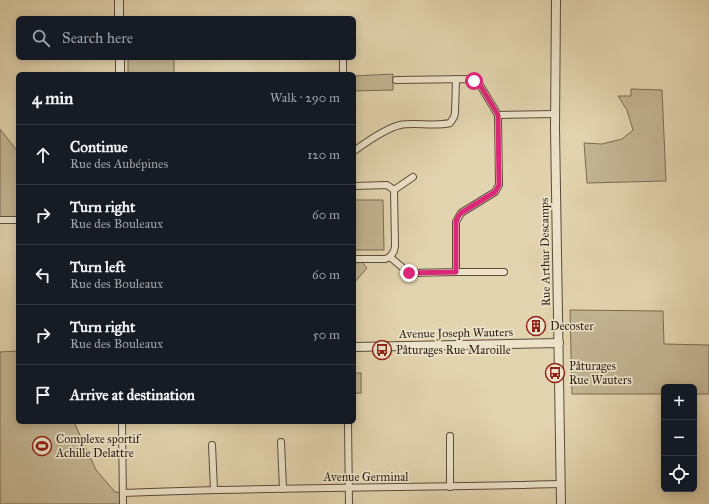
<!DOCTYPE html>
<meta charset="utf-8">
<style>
:root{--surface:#171b24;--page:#242831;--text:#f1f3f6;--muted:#9ea1a6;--line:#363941}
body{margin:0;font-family:"IM FELL Great Primer",serif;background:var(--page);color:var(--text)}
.controls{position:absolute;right:12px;bottom:12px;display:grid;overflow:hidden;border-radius:6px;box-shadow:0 2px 10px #0003}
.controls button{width:36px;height:36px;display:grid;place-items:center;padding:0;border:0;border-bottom:1px solid var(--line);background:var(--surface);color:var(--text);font:20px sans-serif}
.stop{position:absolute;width:12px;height:12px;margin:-9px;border:3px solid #db2777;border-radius:50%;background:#fff}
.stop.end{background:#db2777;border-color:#fff;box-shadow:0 1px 4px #0008}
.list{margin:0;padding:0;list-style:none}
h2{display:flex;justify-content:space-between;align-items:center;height:52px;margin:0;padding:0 16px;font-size:17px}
h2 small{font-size:13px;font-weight:400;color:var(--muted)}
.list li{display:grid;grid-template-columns:26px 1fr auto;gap:12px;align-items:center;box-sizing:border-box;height:60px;padding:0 16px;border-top:1px solid var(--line)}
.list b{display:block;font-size:15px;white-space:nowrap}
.list p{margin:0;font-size:13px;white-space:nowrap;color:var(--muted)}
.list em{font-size:13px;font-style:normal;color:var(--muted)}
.icon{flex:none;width:22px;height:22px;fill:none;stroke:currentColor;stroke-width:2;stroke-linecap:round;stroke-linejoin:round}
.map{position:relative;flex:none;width:709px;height:504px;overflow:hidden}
.search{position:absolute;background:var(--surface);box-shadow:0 2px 10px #0003;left:16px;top:16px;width:340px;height:44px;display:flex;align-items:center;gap:10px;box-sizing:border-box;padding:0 14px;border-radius:6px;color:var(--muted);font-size:15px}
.panel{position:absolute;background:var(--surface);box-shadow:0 2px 10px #0003;left:16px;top:72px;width:340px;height:352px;border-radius:6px}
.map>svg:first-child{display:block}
.green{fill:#c3b593;stroke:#786a52}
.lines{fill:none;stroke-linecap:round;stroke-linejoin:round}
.minor-casing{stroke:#5b4c39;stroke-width:8}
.tertiary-casing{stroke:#5b4c39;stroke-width:10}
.minor{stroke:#ece3ca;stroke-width:6}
.tertiary{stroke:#ece3ca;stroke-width:8}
.route{stroke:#db2777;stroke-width:5}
.labels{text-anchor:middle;stroke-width:3.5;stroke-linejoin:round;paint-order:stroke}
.street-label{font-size:12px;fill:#2e1f12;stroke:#ece3ca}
.poi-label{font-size:12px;fill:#2e1f12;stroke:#ece3ca;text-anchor:start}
</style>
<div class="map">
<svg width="709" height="504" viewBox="0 0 709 504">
<rect width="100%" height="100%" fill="#e2d4ae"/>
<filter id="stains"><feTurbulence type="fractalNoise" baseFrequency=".005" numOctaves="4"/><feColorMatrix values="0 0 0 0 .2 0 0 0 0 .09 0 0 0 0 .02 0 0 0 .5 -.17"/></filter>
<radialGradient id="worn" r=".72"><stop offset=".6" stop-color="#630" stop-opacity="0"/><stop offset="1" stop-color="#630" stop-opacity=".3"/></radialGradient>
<g class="green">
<rect x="128" y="58" width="46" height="16"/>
<path d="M 393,74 L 393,90 L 354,91 L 354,76 Z"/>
<path d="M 631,89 L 662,90 L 666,181 L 587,183 L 584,143 L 602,144 L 622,139 L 633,130 L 627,110 L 618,96 L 631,96 Z"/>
<path d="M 0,129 L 18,152 L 18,220 L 0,220 Z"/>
<path d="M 354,200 L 383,200 L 384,250 L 354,250 Z"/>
<path d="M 358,262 L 362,262 L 367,268 L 355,282 L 354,286 L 354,265 Z"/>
<path d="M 570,310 L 663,311 L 664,344 L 709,345 L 709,394 L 694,394 L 694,387 L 664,387 L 664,394 L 572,394 Z"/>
<path d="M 18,351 L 18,422 L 74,422 L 96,470 L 115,492 L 123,493 L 123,504 L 0,504 L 0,352 Z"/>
<rect x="354" y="373" width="7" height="20"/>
</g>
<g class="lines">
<defs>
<g id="minor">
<path d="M 343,58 L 343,74"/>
<path d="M 396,80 L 470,79 L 477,82 L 480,85 L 498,115 L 555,114"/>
<path d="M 354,151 C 365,143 387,128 400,125 C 416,122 434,127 450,123 L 454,117 L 455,113 L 456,79"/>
<path d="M 354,186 L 387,185 L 394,190 L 395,246 L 394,251 L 390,257"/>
<path d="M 394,190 L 413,177"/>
<path d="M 0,220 L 18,220"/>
<path d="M 390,257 L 409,273 L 456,272 L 456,222 L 461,213 L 495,192 L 499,185 L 498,115"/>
<path d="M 354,259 L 385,259 L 390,257"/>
<path d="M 456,272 L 504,272"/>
<path d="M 122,422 L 123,504"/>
<path d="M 348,422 L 349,504"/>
<path d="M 450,436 L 450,487"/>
<path d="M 281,442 L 283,489"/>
<path d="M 212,445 L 214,490"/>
<path d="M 123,493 C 269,487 415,488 561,484"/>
</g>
<g id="tertiary">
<path d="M 119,0 L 119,18"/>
<path d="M 556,0 L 555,128 L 561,504"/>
<path d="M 120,58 L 120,74"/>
<path d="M 354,347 L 559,343"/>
</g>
</defs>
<use href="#minor" class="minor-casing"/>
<use href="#tertiary" class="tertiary-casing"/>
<use href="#minor" class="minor"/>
<use href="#tertiary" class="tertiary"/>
</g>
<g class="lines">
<path class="route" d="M 409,273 L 456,272 L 456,222 L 458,217 L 461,213 L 495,192 L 499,185 L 498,115 L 480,85 L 474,81"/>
</g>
<defs>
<symbol id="building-ring" viewBox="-11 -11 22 22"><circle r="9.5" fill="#ece3ca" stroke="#8f2418" stroke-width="1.5"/><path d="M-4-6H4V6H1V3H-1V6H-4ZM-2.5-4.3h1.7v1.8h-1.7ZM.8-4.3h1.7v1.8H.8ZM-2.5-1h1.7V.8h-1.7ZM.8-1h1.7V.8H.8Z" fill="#8f2418"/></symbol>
<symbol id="bus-ring" viewBox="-11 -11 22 22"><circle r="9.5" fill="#ece3ca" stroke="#8f2418" stroke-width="1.5"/><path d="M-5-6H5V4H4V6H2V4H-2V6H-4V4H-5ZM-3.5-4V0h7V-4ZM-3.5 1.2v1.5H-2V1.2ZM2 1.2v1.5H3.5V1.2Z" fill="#8f2418"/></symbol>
<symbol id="stadium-ring" viewBox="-11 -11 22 22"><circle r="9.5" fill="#ece3ca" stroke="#8f2418" stroke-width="1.5"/><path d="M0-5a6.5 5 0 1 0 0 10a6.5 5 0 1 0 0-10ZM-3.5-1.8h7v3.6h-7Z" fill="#8f2418"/></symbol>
</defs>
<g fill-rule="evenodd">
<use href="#building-ring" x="525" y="315" width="22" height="22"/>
<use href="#bus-ring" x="371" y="339" width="22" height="22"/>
<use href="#bus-ring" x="544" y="362" width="22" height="22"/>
<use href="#stadium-ring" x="31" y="435" width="22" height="22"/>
</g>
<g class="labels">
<g class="street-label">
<text transform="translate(545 252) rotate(-91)" y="4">Rue Arthur Descamps</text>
<text transform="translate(456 333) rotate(-1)" y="4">Avenue Joseph Wauters</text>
<text x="366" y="481">Avenue Germinal</text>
</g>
<g class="poi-label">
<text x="550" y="330">Decoster</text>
<text x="396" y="354">Pâturages Rue Maroille</text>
<text x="569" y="370">Pâturages<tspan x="569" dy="14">Rue Wauters</tspan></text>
<text x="56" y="443">Complexe sportif<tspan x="56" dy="14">Achille Delattre</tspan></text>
</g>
</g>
<rect width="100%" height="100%" filter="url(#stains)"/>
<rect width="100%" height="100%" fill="url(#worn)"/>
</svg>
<div class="controls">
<button>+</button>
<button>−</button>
<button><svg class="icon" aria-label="locate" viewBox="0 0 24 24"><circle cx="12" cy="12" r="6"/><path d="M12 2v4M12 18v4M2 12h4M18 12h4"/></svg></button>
</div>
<div class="stop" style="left:474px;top:81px"></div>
<div class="stop end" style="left:409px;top:273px"></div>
<div class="search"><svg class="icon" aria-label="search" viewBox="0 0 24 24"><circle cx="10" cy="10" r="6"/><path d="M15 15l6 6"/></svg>Search here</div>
<section class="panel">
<h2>4 min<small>Walk · 290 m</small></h2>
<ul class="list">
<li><svg class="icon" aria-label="ahead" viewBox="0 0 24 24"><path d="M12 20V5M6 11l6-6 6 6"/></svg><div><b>Continue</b><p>Rue des Aubépines</p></div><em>120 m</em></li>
<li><svg class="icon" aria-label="right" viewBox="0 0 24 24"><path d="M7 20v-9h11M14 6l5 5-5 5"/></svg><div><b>Turn right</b><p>Rue des Bouleaux</p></div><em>60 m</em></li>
<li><svg class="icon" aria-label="left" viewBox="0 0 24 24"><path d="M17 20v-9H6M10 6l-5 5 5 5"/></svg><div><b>Turn left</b><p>Rue des Bouleaux</p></div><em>60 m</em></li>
<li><svg class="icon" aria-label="right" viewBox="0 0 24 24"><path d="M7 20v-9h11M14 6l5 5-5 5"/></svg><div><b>Turn right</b><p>Rue des Bouleaux</p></div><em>50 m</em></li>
<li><svg class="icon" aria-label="arrive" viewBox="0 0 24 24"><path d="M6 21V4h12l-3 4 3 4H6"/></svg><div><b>Arrive at destination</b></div></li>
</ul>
</section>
</div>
